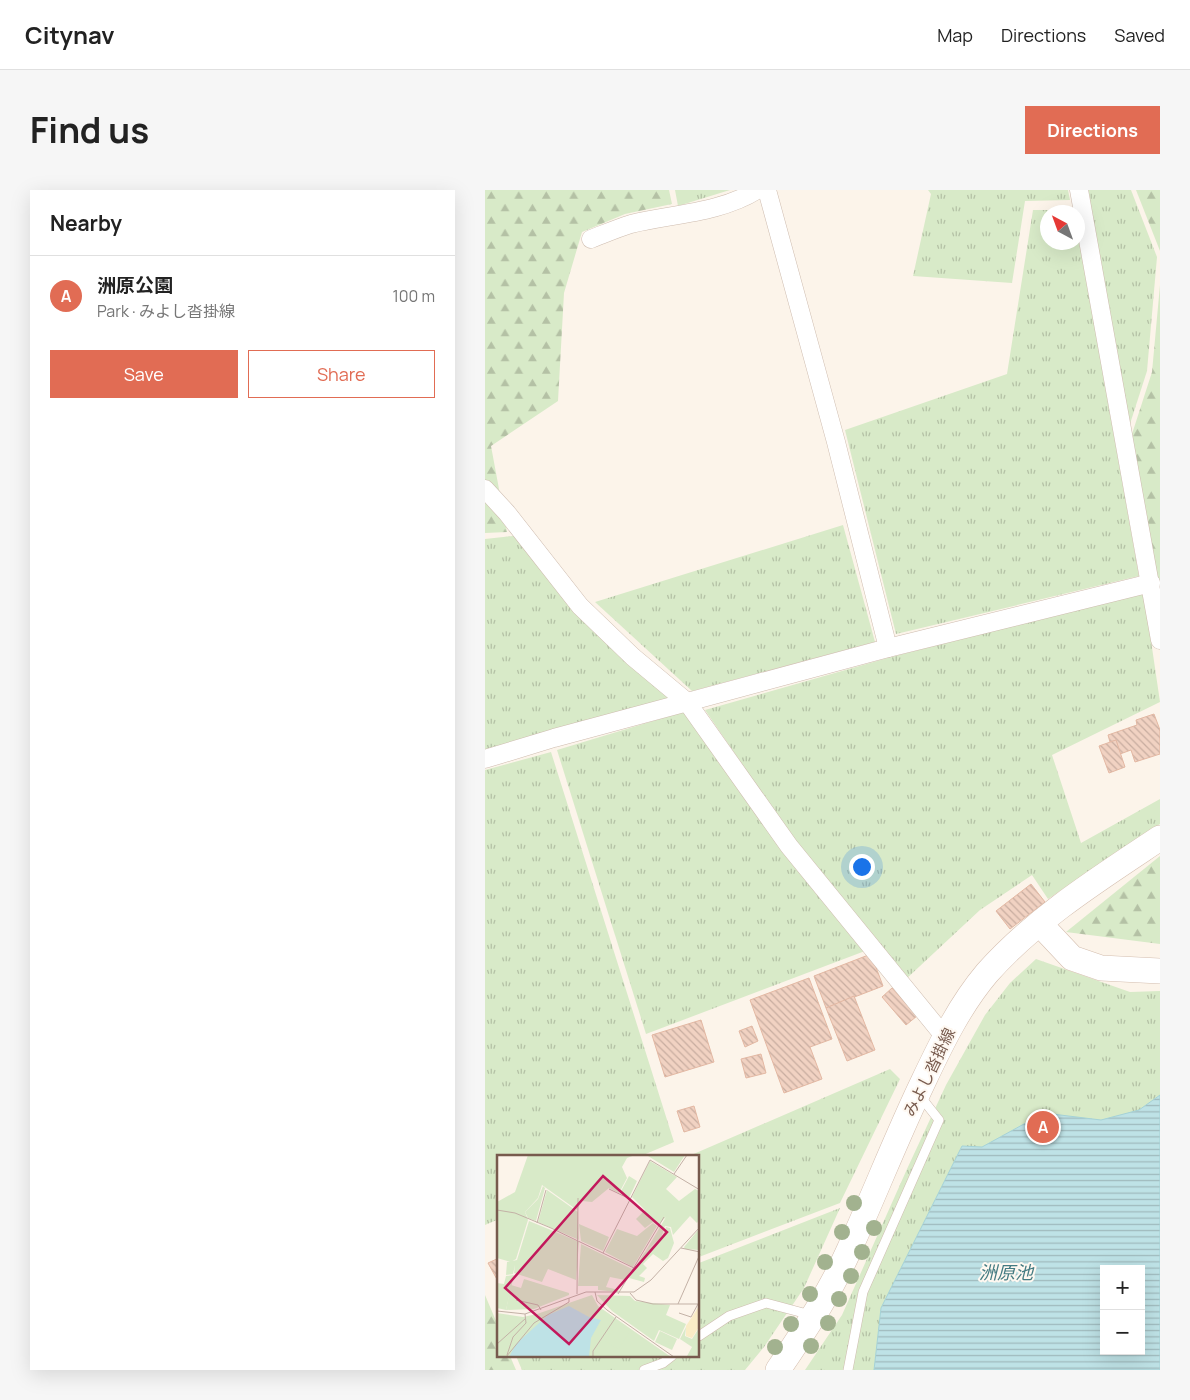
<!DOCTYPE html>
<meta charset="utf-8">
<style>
:root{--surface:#fff;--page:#f6f6f6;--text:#222;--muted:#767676;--line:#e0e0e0;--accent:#e16c54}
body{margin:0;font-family:Manrope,"Noto Sans JP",sans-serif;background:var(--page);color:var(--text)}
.controls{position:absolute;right:15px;bottom:15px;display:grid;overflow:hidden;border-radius:0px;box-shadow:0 5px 20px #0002}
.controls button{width:45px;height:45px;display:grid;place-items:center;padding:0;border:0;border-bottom:1px solid var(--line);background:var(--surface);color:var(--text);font:25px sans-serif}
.compass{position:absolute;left:555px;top:15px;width:45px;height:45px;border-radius:50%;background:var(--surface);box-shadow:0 5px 20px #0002;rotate:319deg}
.you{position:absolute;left:376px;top:676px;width:18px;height:18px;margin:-12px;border:4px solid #fff;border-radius:50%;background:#1a73e8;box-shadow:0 0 0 8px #1a73e833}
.badge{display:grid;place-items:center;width:32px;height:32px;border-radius:50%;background:var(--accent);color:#fff;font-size:16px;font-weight:700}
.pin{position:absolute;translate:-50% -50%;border:2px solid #fff;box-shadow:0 1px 5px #0006}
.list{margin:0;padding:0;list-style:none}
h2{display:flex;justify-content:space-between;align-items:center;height:65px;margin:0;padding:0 20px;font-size:21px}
h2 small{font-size:16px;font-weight:400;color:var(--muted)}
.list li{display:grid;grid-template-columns:32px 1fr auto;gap:15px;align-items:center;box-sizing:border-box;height:80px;padding:0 20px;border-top:1px solid var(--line)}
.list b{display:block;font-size:19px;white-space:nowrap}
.list p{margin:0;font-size:16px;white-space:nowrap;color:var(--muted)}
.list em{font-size:16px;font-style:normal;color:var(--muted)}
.actions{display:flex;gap:10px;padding:15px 20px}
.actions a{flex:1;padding:11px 0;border:1px solid var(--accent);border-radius:0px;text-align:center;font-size:18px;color:var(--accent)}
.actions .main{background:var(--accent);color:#fff}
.map{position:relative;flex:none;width:675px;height:1180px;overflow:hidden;border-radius:0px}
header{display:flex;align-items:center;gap:30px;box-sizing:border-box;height:70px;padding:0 25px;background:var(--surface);border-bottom:1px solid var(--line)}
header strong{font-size:24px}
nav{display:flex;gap:28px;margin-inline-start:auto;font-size:18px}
.intro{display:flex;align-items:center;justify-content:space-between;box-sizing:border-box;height:120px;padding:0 30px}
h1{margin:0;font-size:35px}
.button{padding:12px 22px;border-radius:0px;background:var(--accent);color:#fff;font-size:18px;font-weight:700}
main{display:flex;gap:30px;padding:0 30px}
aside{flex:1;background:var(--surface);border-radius:0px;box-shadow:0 5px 20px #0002}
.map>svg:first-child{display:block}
.grass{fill:url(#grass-tufts);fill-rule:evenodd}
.forest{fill:url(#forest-firs)}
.water{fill:url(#water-rules);stroke:#a5d2d7;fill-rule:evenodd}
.building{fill:url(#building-back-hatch);stroke:#e3b8a3}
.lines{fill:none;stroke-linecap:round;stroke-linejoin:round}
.lane-casing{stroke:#cebcaf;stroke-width:10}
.street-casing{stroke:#cebcaf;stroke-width:19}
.secondary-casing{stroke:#d4beaf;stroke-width:26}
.lane{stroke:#fff;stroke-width:9}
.street{stroke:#fff;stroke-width:18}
.secondary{stroke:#fff;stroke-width:25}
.tree{fill:#a2b28f}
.labels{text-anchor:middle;stroke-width:4;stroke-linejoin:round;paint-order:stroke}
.street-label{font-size:16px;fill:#775a4d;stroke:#fef8f1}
.water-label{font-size:18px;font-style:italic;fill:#447b82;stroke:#fef8f1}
.inset-road{fill:none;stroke:#c3b1a6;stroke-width:1}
.view{fill:#c2185b;fill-opacity:0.15;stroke:#c2185b;stroke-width:2.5}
.inset-edge{fill:none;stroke:#775a4d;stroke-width:2.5}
</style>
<header>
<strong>Citynav</strong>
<nav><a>Map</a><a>Directions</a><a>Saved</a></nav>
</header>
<div class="intro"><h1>Find us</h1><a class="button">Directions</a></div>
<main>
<aside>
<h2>Nearby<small></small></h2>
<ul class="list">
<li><span class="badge">A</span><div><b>洲原公園</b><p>Park · みよし沓掛線</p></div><em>100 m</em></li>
</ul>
<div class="actions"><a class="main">Save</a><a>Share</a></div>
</aside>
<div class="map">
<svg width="675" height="1180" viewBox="0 0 675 1180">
<defs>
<pattern id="grass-tufts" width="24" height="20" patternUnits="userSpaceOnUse" patternTransform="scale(1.25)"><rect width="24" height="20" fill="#d8eac8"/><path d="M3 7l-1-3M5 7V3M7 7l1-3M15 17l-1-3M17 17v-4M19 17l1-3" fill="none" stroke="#b4c1a5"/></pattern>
<pattern id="forest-firs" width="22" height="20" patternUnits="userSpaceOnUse" patternTransform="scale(1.25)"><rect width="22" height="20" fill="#d8eac8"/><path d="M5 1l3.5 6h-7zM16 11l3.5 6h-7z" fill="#b4c1a5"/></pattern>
<pattern id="water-rules" width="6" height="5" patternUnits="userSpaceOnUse" patternTransform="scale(1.25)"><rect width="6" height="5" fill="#bee2e6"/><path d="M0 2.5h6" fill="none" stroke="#9fbabd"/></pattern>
<pattern id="building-back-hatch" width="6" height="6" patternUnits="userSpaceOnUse" patternTransform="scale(1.25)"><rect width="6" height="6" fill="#f1d2c2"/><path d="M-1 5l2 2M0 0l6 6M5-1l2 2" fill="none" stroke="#c8ada0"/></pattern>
</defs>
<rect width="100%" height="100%" fill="#fcf4ea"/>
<g class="grass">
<path d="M 190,0 L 245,0 L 193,16 Z"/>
<path d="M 443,0 L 583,0 L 585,10 L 540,11 L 527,93 L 428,86 L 446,4 Z"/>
<path d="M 603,0 L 646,0 L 672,67 L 662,181 L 644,237 Z"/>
<path d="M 548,20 L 588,20 L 589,22 L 562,22 L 562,52 L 592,52 L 593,43 L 654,386 L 411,444 L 360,240 L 522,184 Z"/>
<path d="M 358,335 L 390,452 L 207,501 L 110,412 Z"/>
<path d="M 37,345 L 191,509 L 0,562 L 0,349 Z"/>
<path d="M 659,403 L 675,512 L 567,565 L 596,653 L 675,609 L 675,634 L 563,709 L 547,685 L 495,720 L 420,790 L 311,653 L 220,520 L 406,467 Z"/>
<path d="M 201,521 L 380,761 L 161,844 L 72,560 Z"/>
<path d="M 66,562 L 189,952 L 156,966 L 14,966 L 14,1029 L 0,1035 L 0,580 Z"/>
<path d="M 551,769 L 645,802 L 675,801 L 675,1180 L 320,1180 L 357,1125 L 422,979 L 461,895 L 500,825 L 525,793 ZM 619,1079 L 656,1079 L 656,1161 L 619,1161 Z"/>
<path d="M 405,879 L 415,889 L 355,1013 L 214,1067 L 214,966 L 204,966 Z"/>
<path d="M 355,1018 L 319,1098 L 279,1157 L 260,1180 L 37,1180 L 31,1166 L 214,1166 L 214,1073 Z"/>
</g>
<g class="forest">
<path d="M 0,0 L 184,0 L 187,14 L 140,24 L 97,42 L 79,103 L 73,211 L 6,256 L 22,342 L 0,343 Z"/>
<path d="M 651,0 L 675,0 L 675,61 Z"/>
<path d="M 675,95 L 675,406 L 647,244 L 667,182 Z"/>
<path d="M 675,666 L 675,754 L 581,742 Z"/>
<path d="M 0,1105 L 14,1138 L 14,1166 L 25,1166 L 31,1180 L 0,1180 Z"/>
</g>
<path class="water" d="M 675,905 L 675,1180 L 389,1180 L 396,1118 L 477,956 L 497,957 L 559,923 L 616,930 L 654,920 ZM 619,1079 L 656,1079 L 656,1161 L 619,1161 Z"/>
<g class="building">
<path d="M 669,524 L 675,540 L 675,564 L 650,572 L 646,560 L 635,564 L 631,550 L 625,552 L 623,545 L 652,535 L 651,530 Z"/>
<path d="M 631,550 L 640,577 L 624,583 L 614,556 Z"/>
<path d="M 546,694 L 560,712 L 525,739 L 511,721 Z"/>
<path d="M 386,764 L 398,796 L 341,818 L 329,786 Z"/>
<path d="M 324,788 L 347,849 L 325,857 L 337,889 L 299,903 L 265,810 Z"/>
<path d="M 407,798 L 432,826 L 421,835 L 397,807 Z"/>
<path d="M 369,806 L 390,860 L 362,871 L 341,818 Z"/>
<path d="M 216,830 L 229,872 L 180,887 L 167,845 Z"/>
<path d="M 267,836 L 273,851 L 260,857 L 254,841 Z"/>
<path d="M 276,864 L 281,883 L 261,888 L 256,869 Z"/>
<path d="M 209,916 L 215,937 L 199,942 L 192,921 Z"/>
<path d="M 14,1068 L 14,1093 L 3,1073 Z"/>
</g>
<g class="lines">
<defs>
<g id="lane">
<path d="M 214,1146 L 244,1126 L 281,1113 L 326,1125"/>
<path d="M 159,1180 L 178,1173 L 187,1166"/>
<path d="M 363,1180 L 378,1102 L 454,930 L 435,906"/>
</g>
<g id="street">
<path d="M 282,0 L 351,252 L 403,458"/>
<path d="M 594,0 L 675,450"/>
<path d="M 106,49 C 119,44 133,38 146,34 C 188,24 235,23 272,0"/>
<path d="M 0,299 L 22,323 L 95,416 L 148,467 L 202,512 L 304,656 L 459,846"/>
<path d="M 0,569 L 69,548 L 403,458 L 666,393"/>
</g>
<g id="secondary">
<path d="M 555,734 L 587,768 L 616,778 L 675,781"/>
<path d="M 293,1180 C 319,1141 345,1103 364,1060 C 390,1003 412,946 439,890 C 457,852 475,815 502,783 C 551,728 615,688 675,648"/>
</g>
</defs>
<use href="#lane" class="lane-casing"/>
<use href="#street" class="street-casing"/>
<use href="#secondary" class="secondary-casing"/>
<use href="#lane" class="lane"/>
<use href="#street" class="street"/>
<use href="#secondary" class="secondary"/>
</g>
<g class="tree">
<circle cx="369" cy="1013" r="8"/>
<circle cx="389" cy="1038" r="8"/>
<circle cx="357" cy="1042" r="8"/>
<circle cx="377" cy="1062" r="8"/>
<circle cx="340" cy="1072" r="8"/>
<circle cx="366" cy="1086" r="8"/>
<circle cx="325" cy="1104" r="8"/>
<circle cx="354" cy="1109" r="8"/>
<circle cx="343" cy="1133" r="8"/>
<circle cx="306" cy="1134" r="8"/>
<circle cx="326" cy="1156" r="8"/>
<circle cx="290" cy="1157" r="8"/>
</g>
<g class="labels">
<g class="street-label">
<text transform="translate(444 882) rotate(-64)" y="6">みよし沓掛線</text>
</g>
<g class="water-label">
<text x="521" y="1089">洲原池</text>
</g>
</g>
<g transform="translate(12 965)">
<rect width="202" height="202" fill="#fcf4ea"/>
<path d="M 188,0 L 177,17 L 151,1 L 152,0 ZM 153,6 L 180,22 L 169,34 L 182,46 L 198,34 L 202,36 L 202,65 L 200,68 L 193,61 L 176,80 L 174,72 L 168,71 L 164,83 L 148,97 L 169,62 L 161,70 L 156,67 L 148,73 L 139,64 L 148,55 L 135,42 ZM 132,21 L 140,26 L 132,43 L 123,38 ZM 46,31 L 48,33 L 39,66 L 31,63 L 28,57 L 41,44 ZM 50,35 L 81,57 L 82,85 L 41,67 ZM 32,66 L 66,80 L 54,108 L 66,80 L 82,87 L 79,125 L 51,114 L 45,127 L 17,118 L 18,110 L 16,119 L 9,120 L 10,107 L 20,105 ZM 156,68 L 160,71 L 136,112 L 108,97 L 120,74 L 140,81 ZM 82,69 L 112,82 L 106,96 L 84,86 ZM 202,74 L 202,95 L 188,94 L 187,92 ZM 84,89 L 135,114 L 128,125 L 113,122 L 109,132 L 122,135 L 120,137 L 101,135 L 101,131 L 81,131 ZM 27,124 L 72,138 L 72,140 L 37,154 L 9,155 L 14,130 L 24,133 ZM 95,140 L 101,151 L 174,202 L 0,202 L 0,158 L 26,162 L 40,159 ZM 189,172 L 188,181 L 195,184 L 202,173 L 201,202 L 190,201 L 195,192 L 183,184 ZM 163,176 L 180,184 L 175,195 L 158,187 Z" fill="#d8eac8"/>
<path d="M 31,0 L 138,0 L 130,3 L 125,12 L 130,23 L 122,38 L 112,33 L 95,47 L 85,46 L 80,55 L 45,30 L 41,43 L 28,57 L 31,65 L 19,104 L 14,107 L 0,103 L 0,47 L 18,37 ZM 169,72 L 173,73 L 177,88 L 171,103 L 166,106 L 156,99 L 146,109 L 150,113 L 142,121 L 148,123 L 147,127 L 132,123 L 147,98 L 165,83 ZM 17,120 L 9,155 L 0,153 L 0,128 L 7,129 L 9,121 ZM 100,140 L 133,141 L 138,146 L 173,150 L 169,160 L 189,169 L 182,184 L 162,175 L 157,186 L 115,156 Z" fill="#d8eac8"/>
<path d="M 202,151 L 202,172 L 195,183 L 189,181 L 189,171 Z" fill="#faecc6"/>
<path d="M 120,168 L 133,177 L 121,194 L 108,186 Z" fill="#d8eac8"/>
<path d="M 72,151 L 92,162 L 104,165 L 94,183 L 92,202 L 12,202 L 19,189 L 51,160 Z" fill="#bee2e6"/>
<path class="inset-road" d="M 177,19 L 190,0M 112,34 L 133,44M 0,55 L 18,58 L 54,73 L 137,113M 40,68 L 49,35M 184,93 L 203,97M 106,98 L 153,5 L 203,35M 98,137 L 100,146 L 110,155 L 177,202M 133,138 L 139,145 L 156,149 L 203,149M 80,139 L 81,43M 121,139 L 167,62M 19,145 L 41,150 L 44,155M 181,149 L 203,99M 0,156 L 28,159 L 89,137 L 137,137 L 154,125 L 203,72M 182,158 L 194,162 L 201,149M 0,189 L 29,163M 10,200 L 16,182 L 29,168 L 28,159M 9,202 L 37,168 L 72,147 L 72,143M 96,202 L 96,196 L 119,162"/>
<path class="view" d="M 106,21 L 170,77 L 72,189 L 8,133 Z"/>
<rect width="202" height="202" class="inset-edge"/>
</g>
</svg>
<div class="controls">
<button>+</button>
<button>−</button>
</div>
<svg class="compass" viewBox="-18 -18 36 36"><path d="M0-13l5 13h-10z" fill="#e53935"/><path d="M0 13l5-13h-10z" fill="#767676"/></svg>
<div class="you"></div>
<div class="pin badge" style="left:558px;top:937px">A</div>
</div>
</main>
